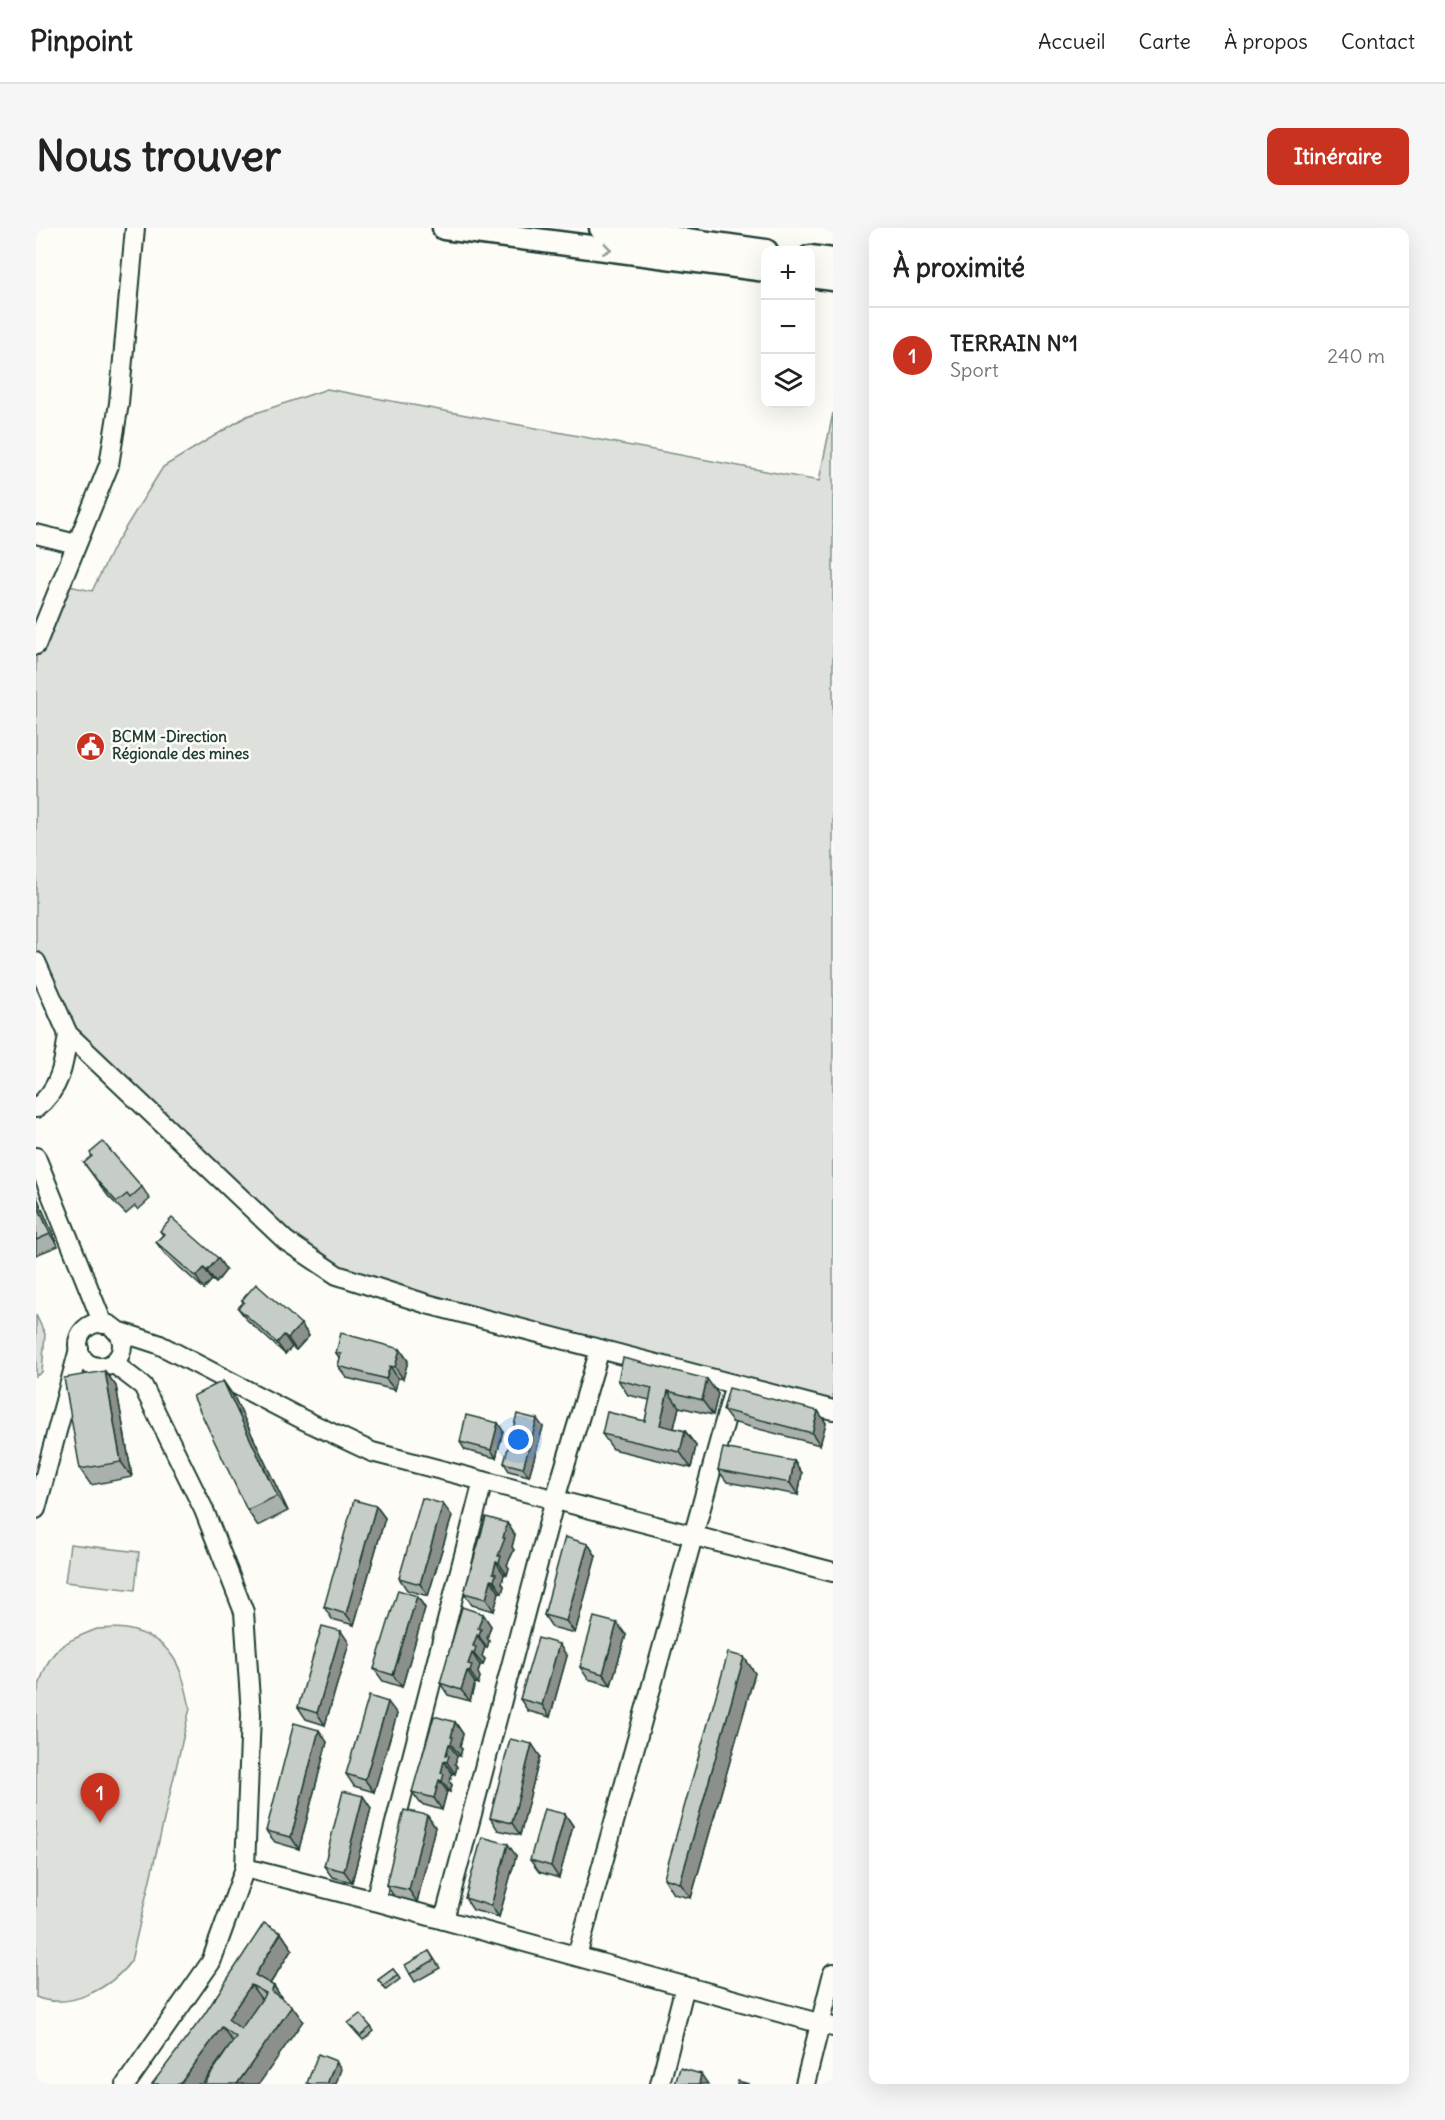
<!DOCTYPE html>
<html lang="fr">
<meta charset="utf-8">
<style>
:root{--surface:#fff;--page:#f6f6f6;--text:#222;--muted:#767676;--line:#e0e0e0;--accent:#c8321e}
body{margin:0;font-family:Delius,sans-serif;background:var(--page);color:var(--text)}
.controls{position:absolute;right:18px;top:18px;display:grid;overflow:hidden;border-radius:12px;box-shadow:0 6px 24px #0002}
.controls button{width:54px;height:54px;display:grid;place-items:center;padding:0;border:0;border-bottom:2px solid var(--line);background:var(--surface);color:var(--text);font:30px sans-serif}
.you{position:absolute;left:483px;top:1212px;width:21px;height:21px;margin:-15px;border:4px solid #fff;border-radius:50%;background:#1a73e8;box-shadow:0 0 0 9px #1a73e833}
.badge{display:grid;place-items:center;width:39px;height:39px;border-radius:50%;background:var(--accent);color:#fff;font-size:20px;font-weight:700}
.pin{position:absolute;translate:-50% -50px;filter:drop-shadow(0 2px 3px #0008)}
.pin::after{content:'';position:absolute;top:32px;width:21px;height:18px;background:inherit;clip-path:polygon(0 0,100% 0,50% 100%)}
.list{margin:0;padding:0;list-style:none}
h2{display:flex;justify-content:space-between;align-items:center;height:78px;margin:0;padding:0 24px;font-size:26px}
h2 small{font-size:20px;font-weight:400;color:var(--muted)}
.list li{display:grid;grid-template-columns:39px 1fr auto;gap:18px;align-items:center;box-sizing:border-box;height:96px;padding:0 24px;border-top:2px solid var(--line)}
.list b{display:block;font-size:22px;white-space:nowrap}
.list p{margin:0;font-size:20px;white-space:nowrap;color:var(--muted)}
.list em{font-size:20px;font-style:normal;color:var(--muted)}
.icon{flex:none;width:33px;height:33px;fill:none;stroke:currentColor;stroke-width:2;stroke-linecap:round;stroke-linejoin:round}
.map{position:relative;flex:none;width:797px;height:1856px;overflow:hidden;border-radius:12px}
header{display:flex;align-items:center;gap:36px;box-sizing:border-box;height:84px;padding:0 30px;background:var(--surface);border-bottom:2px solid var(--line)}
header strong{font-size:28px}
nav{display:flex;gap:33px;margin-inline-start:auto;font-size:21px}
.intro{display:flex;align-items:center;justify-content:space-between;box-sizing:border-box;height:144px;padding:0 36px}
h1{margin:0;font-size:42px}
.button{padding:15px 27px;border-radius:12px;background:var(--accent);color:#fff;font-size:21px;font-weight:700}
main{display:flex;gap:36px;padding:0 36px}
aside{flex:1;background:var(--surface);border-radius:12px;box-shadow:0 6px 24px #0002}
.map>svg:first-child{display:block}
.green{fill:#dde0db;stroke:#7e8e88;stroke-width:1.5}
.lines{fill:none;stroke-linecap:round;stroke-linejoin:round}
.minor-casing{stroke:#1f3d34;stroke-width:22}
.major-casing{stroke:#1f3d34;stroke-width:27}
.minor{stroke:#fdfcf7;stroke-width:18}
.major{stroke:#fdfcf7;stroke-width:22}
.wall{fill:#aab0ab;stroke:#1f3d34;stroke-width:1.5}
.shaded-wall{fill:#8b908b;stroke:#1f3d34;stroke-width:1.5}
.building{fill:#c6cdc7;stroke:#1f3d34;stroke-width:1.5;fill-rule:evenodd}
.oneway{stroke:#8e9c96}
.labels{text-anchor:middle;stroke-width:5;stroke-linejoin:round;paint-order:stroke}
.poi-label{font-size:15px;font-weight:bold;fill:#1f3d34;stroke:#fdfcf7;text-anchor:start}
</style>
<header>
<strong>Pinpoint</strong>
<nav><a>Accueil</a><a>Carte</a><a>À propos</a><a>Contact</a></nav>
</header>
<div class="intro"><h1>Nous trouver</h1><a class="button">Itinéraire</a></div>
<main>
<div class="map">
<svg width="797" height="1856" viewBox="0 0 797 1856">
<rect width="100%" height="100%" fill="#fdfcf7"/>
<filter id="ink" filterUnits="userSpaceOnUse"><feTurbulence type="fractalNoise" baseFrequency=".0167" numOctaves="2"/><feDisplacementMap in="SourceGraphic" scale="12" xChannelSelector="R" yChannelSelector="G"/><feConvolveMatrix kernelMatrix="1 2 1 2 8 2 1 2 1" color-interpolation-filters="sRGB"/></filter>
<g filter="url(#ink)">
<g class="green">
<path d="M 291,161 L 783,253 L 797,185 L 797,1182 L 301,1047 L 32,806 L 0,734 L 0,417 L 24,356 L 56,363 L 78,318 L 127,239 L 211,188 Z"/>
<path d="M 0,1087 L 9,1106 L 6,1144 L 0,1148 Z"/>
<path d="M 34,1316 L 103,1324 L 99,1362 L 29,1354 Z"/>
<path d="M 61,1401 C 71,1401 81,1399 90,1401 C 137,1410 146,1439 154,1480 L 95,1733 C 75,1760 33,1783 0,1769 L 0,1470 C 11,1425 19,1417 61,1401 Z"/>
</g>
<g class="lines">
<defs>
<g id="minor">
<path d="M 0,306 L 40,316"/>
<path d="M 0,417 L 73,237 L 83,175 L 99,0"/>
<path d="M 0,734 L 32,806 L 250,1013 L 301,1047 L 391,1076 L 797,1182"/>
<path d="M 0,880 C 25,861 28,835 32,806"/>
<path d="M 0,929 L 67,1096"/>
<circle cx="64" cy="1117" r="22"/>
<path d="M 79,1102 L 122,1116 L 268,1192 L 336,1224 L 797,1344"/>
<path d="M 77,1135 L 107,1158 L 168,1282 L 208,1384 L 215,1486 L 209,1640 L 175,1734 L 90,1856"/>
<path d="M 0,1281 L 43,1121"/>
<path d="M 209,1640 L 339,1673 L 797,1799"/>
<path d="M 339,1673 L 447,1253"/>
<path d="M 408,1692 L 519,1271 L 564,1121"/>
<path d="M 541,1728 L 697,1164"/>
<path d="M 624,1856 L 649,1758"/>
<path d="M 769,1856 L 797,1745"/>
</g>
<g id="major">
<path d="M 408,0 L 730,42"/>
<path d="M 565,0 L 730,23"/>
<path d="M 774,29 L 797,32"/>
<path d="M 774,48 L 797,51"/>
</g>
</defs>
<use href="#minor" class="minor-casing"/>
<use href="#major" class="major-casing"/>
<use href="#minor" class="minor"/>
<use href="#major" class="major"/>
</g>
<g class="wall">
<path d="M 48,935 L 106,959 L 114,971 L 102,982 L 99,978 L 90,986 L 72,968 Z"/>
<path d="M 0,967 L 22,1018 L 0,1027 Z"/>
<path d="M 124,1003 L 182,1030 L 190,1042 L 180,1055 L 176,1052 L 168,1061 L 129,1026 L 120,1014 L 127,1007 Z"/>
<path d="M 206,1072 L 265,1096 L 273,1108 L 260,1122 L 256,1119 L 249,1126 L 211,1092 L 202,1080 L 207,1075 Z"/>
<path d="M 364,1121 L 372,1133 L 367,1151 L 362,1150 L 359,1162 L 311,1150 L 302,1138 L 304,1131 L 300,1125 Z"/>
<path d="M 69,1143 L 80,1158 L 96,1249 L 55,1257 L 44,1241 Z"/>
<path d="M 582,1152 L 682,1166 L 677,1187 L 643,1179 L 638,1200 L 649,1203 L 660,1218 L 655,1240 L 577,1221 L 566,1206 L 609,1193 L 614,1172 L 592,1167 Z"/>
<path d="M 187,1153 L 198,1169 L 252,1283 L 222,1298 L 211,1282 Z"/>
<path d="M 687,1182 L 782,1183 L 790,1195 L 784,1217 L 696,1194 Z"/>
<path d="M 462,1195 L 467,1203 L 460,1230 L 429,1222 L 424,1214 Z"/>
<path d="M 507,1199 L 493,1248 L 473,1243 L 468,1235 Z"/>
<path d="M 758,1233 L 766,1245 L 762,1267 L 691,1254 L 682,1242 Z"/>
<path d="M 340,1278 L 349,1290 L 318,1397 L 296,1391 L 288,1379 Z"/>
<path d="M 416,1288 L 392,1368 L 371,1362 L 363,1350 Z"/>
<path d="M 471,1295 L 479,1307 L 476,1319 L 478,1322 L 471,1337 L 473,1340 L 471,1347 L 468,1346 L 466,1355 L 468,1358 L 466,1365 L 463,1364 L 458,1383 L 436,1377 L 428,1365 Z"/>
<path d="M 552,1316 L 560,1328 L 539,1405 L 516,1399 L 508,1387 Z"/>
<path d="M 381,1368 L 389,1380 L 366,1459 L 347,1453 L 338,1441 Z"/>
<path d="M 447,1386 L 455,1398 L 451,1410 L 453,1413 L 451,1420 L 449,1419 L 446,1428 L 449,1431 L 447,1437 L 444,1437 L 442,1445 L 444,1449 L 442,1456 L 439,1455 L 434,1473 L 412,1467 L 404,1455 Z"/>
<path d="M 590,1407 L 575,1457 L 552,1451 L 544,1439 Z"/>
<path d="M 313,1415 L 289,1497 L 270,1491 L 262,1479 Z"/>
<path d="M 531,1428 L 514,1489 L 492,1483 L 484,1471 Z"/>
<path d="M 719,1445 L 655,1670 L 638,1666 L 628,1650 Z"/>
<path d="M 361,1486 L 338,1564 L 318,1558 L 310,1546 Z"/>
<path d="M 419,1494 L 427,1506 L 424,1519 L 426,1521 L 424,1528 L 421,1528 L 419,1536 L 421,1539 L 419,1546 L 416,1545 L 414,1554 L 416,1557 L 414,1564 L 411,1563 L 406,1582 L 385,1576 L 376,1564 Z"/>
<path d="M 291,1514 L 263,1621 L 239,1614 L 230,1603 Z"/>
<path d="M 504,1528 L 484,1607 L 462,1602 L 454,1590 Z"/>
<path d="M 335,1580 L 316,1654 L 296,1649 L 288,1638 Z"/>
<path d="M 529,1586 L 537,1598 L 523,1650 L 503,1644 L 494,1632 Z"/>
<path d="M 391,1587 L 399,1599 L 381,1674 L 358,1668 L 350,1657 Z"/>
<path d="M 480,1628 L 463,1689 L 437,1682 L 429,1670 Z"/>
<path d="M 245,1705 L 256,1721 L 234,1756 L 238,1758 L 246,1771 L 267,1793 L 197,1814 L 116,1856 Z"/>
<path d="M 393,1723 L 404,1740 L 379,1754 L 374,1746 Z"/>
<path d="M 357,1741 L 364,1751 L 350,1762 L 342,1752 Z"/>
<path d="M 312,1795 L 335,1799 L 338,1803 L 327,1812 Z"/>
</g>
<g class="shaded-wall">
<path d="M 0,967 L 22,1018 L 14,1006 L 0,974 Z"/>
<path d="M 182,1030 L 190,1042 L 180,1055 L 171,1043 Z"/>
<path d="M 168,1040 L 176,1052 L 168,1061 L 160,1049 Z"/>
<path d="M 265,1096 L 273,1108 L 260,1122 L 252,1110 Z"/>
<path d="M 248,1107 L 256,1119 L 249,1126 L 241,1115 Z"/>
<path d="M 364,1121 L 372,1133 L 367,1151 L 359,1139 Z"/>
<path d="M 354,1138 L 362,1150 L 359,1162 L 350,1151 Z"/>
<path d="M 69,1143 L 80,1158 L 96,1249 L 85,1234 Z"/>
<path d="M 671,1151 L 682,1166 L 677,1187 L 666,1172 Z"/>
<path d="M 187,1153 L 198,1169 L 252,1283 L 241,1268 Z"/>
<path d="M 632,1163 L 643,1179 L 635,1212 L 624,1197 Z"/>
<path d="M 782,1183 L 790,1195 L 784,1217 L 776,1205 Z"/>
<path d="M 501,1191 L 507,1199 L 493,1248 L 487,1240 Z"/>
<path d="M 462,1195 L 467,1203 L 460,1230 L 455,1222 Z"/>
<path d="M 649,1203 L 660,1218 L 655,1240 L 644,1224 Z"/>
<path d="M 758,1233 L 766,1245 L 762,1267 L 754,1255 Z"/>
<path d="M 407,1276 L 416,1288 L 392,1368 L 384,1356 Z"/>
<path d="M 340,1278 L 349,1290 L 318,1397 L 310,1386 Z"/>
<path d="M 471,1295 L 479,1307 L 476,1319 L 478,1322 L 471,1337 L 473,1340 L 471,1347 L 463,1335 L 462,1328 Z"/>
<path d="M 552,1316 L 560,1328 L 539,1405 L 530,1393 Z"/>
<path d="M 460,1334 L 468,1346 L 466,1355 L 468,1358 L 466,1365 L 458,1353 L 457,1345 Z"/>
<path d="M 455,1352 L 463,1364 L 458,1383 L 450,1371 Z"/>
<path d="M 381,1368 L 389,1380 L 366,1459 L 357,1447 Z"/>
<path d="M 447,1386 L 455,1398 L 451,1410 L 453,1413 L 451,1420 L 443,1408 L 442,1400 Z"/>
<path d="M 581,1395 L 590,1407 L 575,1457 L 567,1446 Z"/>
<path d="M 305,1403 L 313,1415 L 289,1497 L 281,1485 Z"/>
<path d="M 441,1407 L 449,1419 L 446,1428 L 449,1431 L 447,1437 L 438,1426 L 437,1418 Z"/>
<path d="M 523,1416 L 531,1428 L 514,1489 L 506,1477 Z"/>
<path d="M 436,1425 L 444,1437 L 442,1445 L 444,1449 L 442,1456 L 434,1444 L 432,1436 Z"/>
<path d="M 708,1429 L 719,1445 L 655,1670 L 644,1655 Z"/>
<path d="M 431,1443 L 439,1455 L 434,1473 L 425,1462 Z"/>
<path d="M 352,1474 L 361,1486 L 338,1564 L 329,1552 Z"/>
<path d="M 419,1494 L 427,1506 L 424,1519 L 426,1521 L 424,1528 L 415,1516 L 415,1509 Z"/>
<path d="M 283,1502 L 291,1514 L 263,1621 L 255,1609 Z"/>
<path d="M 413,1516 L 421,1528 L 419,1536 L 421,1539 L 419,1546 L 411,1534 L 410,1527 Z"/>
<path d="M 496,1516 L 504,1528 L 484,1607 L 476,1595 Z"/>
<path d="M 408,1533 L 416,1545 L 414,1554 L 416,1557 L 414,1564 L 406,1553 L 405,1545 Z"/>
<path d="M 403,1552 L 411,1563 L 406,1582 L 398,1570 Z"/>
<path d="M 327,1568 L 335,1580 L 316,1654 L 308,1643 Z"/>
<path d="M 529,1586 L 537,1598 L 523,1650 L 515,1638 Z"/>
<path d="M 391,1587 L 399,1599 L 381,1674 L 373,1662 Z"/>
<path d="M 472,1616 L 480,1628 L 463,1689 L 455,1678 Z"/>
<path d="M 245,1705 L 256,1721 L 230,1762 L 219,1747 Z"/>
<path d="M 215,1757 L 226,1772 L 203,1807 L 192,1791 Z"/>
<path d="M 238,1758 L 248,1774 L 235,1763 Z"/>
<path d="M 256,1778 L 267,1793 L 223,1856 L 201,1856 Z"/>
<path d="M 186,1799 L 197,1814 L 166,1856 L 144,1856 Z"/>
<path d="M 300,1833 L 305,1841 L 300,1856 L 291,1856 Z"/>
<path d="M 665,1846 L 672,1856 L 663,1856 Z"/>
</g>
<g class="building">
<path d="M 67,914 L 106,959 L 94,970 L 91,966 L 81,974 L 64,956 L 48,935 L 56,928 L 54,925 Z"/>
<path d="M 0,974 L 14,1006 L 0,1012 Z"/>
<path d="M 136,990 L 182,1030 L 171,1043 L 168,1040 L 160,1049 L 120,1014 L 128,1006 L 124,1003 Z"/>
<path d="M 220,1056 L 265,1096 L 252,1110 L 248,1107 L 241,1115 L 202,1080 L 208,1074 L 206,1072 Z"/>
<path d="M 305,1105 L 364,1121 L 359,1139 L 354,1138 L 350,1151 L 302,1138 L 305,1126 L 300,1125 Z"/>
<path d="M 587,1130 L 671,1151 L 666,1172 L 632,1163 L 624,1197 L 649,1203 L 644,1224 L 566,1206 L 571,1184 L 609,1193 L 616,1160 L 582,1152 Z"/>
<path d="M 69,1143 L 85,1234 L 44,1241 L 28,1150 Z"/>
<path d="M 187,1153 L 241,1268 L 211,1282 L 157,1168 Z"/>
<path d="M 693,1160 L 782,1183 L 776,1205 L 687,1182 Z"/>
<path d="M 481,1186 L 501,1191 L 487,1240 L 468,1235 Z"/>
<path d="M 430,1187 L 462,1195 L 455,1222 L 424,1214 Z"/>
<path d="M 687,1220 L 758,1233 L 754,1255 L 682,1242 Z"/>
<path d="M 386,1270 L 407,1276 L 384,1356 L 363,1350 Z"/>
<path d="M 318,1272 L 340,1278 L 310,1386 L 288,1379 Z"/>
<path d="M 450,1289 L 471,1295 L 467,1310 L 469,1310 L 462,1328 L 465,1328 L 463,1335 L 460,1334 L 457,1345 L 460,1346 L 458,1353 L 455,1352 L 450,1371 L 428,1365 Z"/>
<path d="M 529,1309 L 552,1316 L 530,1393 L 508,1387 Z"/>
<path d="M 362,1362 L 381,1368 L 357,1447 L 338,1441 Z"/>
<path d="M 426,1379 L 447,1386 L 442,1400 L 445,1401 L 443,1408 L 441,1407 L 437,1418 L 440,1419 L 438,1426 L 436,1425 L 432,1436 L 436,1437 L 434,1444 L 431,1443 L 425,1462 L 404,1455 Z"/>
<path d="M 558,1389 L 581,1395 L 567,1446 L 544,1439 Z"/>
<path d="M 286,1398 L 305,1403 L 281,1485 L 262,1479 Z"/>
<path d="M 502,1410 L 523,1416 L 506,1477 L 484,1471 Z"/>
<path d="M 692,1425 L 708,1429 L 644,1655 L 628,1650 Z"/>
<path d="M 333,1468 L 352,1474 L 329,1552 L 310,1546 Z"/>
<path d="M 398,1488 L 419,1494 L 415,1509 L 417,1509 L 415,1516 L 413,1516 L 410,1527 L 413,1528 L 411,1534 L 408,1533 L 405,1545 L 408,1546 L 406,1553 L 403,1552 L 398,1570 L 376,1564 Z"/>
<path d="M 258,1495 L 283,1502 L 255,1609 L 230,1603 Z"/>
<path d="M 474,1511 L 496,1516 L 476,1595 L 454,1590 Z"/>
<path d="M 307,1563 L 327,1568 L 308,1643 L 288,1638 Z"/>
<path d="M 508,1581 L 529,1586 L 515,1638 L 494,1632 Z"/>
<path d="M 368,1582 L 391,1587 L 373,1662 L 350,1657 Z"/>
<path d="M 446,1609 L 472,1616 L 455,1678 L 429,1670 Z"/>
<path d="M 228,1695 L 245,1705 L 219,1747 L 238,1758 L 235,1763 L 256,1778 L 201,1856 L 168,1856 L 200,1809 L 186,1799 L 144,1856 L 116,1856 L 168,1787 ZM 215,1757 L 230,1765 L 205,1801 L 192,1791 Z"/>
<path d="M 393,1723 L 398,1732 L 374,1746 L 369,1737 Z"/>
<path d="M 357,1741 L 362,1747 L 347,1758 L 342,1752 Z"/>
<path d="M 324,1786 L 335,1799 L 324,1808 L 312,1795 Z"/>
<path d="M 282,1826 L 300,1833 L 291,1856 L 274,1856 L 271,1855 Z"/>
<path d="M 644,1840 L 665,1846 L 663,1856 L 639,1856 Z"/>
<path d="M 702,1853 L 713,1856 L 701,1856 Z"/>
</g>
<defs><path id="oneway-chevron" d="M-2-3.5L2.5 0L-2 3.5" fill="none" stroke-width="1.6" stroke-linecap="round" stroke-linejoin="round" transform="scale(1.5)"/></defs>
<use class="oneway" href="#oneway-chevron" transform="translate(571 21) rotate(8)"/>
</g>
<defs>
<symbol id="civic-disc" viewBox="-11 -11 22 22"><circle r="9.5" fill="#c8321e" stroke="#fdfcf7"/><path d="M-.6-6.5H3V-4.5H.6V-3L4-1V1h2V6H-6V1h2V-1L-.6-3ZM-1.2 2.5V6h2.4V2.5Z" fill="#fff"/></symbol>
</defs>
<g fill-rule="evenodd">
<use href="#civic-disc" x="38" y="502" width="33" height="33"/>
</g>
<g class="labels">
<g class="poi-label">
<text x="76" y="514">BCMM -Direction<tspan x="76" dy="17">Régionale des mines</tspan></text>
</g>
</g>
</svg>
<div class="controls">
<button>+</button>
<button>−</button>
<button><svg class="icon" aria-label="layers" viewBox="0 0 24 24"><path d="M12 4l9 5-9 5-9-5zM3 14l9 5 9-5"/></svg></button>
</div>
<div class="you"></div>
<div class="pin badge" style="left:64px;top:1595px">1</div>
</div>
<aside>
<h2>À proximité<small></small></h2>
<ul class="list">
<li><span class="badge">1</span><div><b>TERRAIN N°1</b><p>Sport</p></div><em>240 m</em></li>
</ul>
</aside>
</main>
